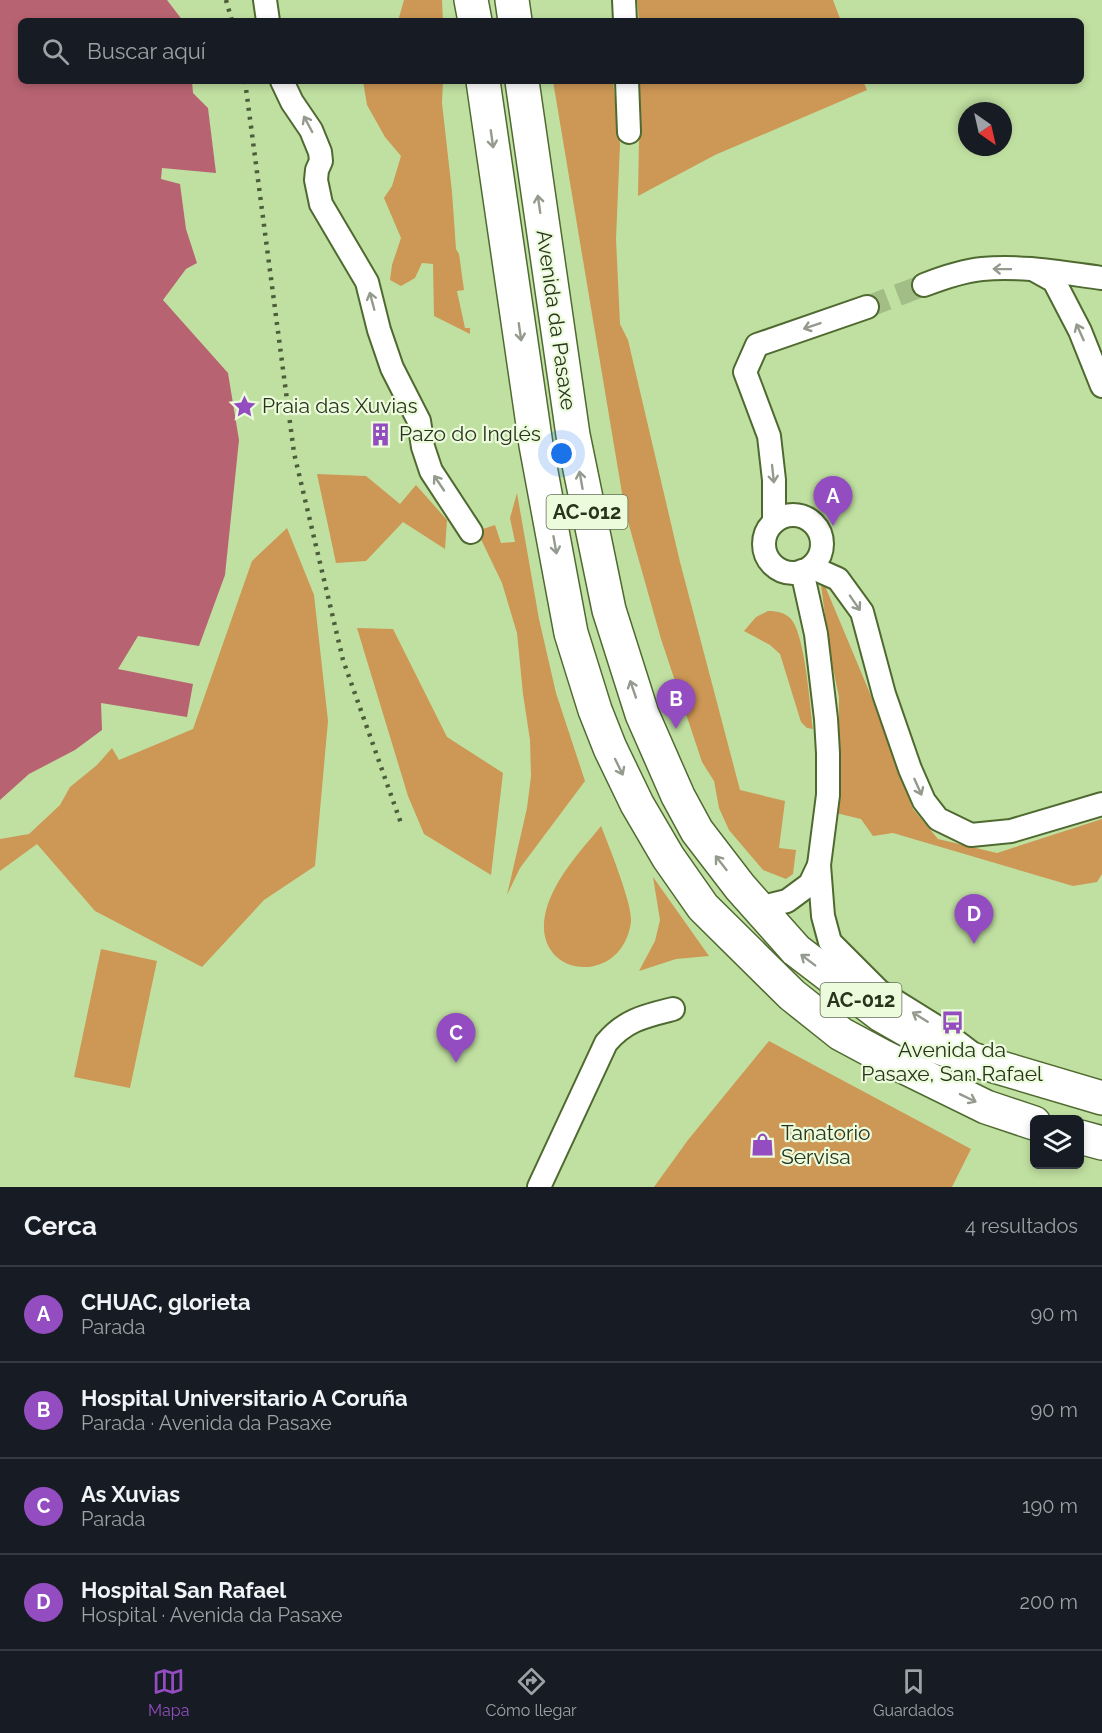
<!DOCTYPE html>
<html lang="es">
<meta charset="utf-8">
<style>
:root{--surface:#171b24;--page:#20242c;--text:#f1f3f6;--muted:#9ea1a6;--line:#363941;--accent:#934dc0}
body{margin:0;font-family:Raleway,sans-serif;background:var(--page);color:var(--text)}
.controls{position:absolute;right:18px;bottom:18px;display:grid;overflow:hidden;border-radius:9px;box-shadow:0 3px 9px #0003}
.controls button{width:54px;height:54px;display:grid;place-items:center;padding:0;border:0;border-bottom:2px solid var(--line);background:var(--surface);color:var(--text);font:30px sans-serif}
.compass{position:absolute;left:958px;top:102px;width:54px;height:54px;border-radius:50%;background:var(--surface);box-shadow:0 3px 9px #0003;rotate:146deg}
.you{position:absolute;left:562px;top:454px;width:21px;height:21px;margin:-15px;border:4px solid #fff;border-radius:50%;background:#1a73e8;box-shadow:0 0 0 9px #1a73e833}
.badge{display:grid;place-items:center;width:39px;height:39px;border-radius:50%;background:var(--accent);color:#fff;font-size:20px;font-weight:700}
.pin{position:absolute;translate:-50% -50px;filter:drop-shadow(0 2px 3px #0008)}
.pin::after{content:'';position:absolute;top:32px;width:21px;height:18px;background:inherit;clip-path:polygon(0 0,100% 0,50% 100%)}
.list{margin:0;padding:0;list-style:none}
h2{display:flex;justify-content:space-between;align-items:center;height:78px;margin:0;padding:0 24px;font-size:26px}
h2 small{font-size:20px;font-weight:400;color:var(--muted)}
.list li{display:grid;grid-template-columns:39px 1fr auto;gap:18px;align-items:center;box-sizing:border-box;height:96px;padding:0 24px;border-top:2px solid var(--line)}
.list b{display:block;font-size:22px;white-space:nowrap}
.list p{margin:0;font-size:20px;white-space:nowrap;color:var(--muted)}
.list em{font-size:20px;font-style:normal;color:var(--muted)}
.icon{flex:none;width:33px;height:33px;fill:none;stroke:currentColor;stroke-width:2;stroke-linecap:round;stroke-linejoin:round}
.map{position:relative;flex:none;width:1102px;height:1187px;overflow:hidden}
.search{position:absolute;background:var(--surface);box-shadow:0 3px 9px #0003;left:18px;right:18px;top:18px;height:66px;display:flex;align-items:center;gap:15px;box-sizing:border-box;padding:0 21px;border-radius:9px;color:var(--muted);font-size:22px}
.sheet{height:462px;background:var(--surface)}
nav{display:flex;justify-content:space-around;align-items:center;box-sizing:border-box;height:84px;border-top:2px solid var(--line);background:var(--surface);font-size:16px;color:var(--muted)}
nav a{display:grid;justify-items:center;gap:3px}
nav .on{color:var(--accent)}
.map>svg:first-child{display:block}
.green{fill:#cd9755}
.water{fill:#b86372}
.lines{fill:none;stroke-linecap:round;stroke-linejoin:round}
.street-tunnel{stroke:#a2be86;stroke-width:22;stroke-dasharray:22 11;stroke-linecap:butt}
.street-casing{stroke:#4f6a30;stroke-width:26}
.primary-casing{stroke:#4f6a30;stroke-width:36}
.street{stroke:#fff;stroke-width:22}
.primary{stroke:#fff;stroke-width:33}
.rail{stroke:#4c5d3b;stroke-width:4.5;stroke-dasharray:3 6;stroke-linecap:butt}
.oneway{stroke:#949a8d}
.labels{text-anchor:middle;stroke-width:4.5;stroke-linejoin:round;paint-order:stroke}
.shield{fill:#ebfbdc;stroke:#627055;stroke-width:1.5}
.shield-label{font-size:20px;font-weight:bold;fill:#28341b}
.street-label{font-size:21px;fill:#28341b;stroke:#ebfbdc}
.poi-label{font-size:21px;fill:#28341b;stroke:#ebfbdc;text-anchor:start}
</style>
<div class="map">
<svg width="1102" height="1187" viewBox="0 0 1102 1187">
<rect width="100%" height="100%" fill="#c0e0a1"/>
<g class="green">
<path d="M 404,0 L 442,0 L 443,21 L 398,21 Z"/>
<path d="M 637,0 L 833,0 L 841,21 L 639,21 Z"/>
<path d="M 363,81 L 443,81 L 442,103 L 452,192 L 456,249 L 459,254 L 464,290 L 457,291 L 465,328 L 470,328 L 470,334 L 434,316 L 433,264 L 422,263 L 415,278 L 401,286 L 390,280 L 392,265 L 401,238 L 384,198 L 392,186 L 401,156 L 385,137 L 367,105 Z"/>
<path d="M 553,81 L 613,81 L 620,144 L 616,239 L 620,324 L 628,340 L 680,562 L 740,790 L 785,801 L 779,848 L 796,850 L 793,874 L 786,879 L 763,870 L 729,830 L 719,808 L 714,781 L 702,762 L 661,639 L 625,511 Z"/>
<path d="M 640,81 L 863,81 L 867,90 L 715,155 L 638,196 Z"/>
<path d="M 317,474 L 366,476 L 400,504 L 416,485 L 447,520 L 445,549 L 403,522 L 366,561 L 336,563 Z"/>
<path d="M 517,493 L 539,619 L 556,693 L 585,781 L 520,868 L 507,895 L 527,808 L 531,776 L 530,740 L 523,694 L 517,633 L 502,583 L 477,531 L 495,525 L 501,543 L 515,542 L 510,518 Z"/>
<path d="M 287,528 L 314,595 L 328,721 L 315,866 L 264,900 L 202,967 L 95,911 L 37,844 L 0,871 L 0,839 L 29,834 L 60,805 L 70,787 L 97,765 L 112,748 L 119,760 L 193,729 L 252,561 Z"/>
<path d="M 821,585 L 825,586 L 869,691 L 913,809 L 938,839 L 997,853 L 1102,819 L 1102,874 L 1097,882 L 1073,886 L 893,833 L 873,836 L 861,819 L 836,813 L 838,793 L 839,697 L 830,654 Z"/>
<path d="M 768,611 C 776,611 784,612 790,618 C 805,632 810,706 813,729 L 807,728 L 801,722 L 780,654 L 770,645 L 744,631 L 756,617 Z"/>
<path d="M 357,628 L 393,629 L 447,737 L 503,773 L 491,875 L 424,834 L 408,796 Z"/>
<path d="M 601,826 C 608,844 633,905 631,922 C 622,988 533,978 545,915 C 552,881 580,852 601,826 Z"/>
<path d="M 653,877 L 709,956 L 676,959 L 639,971 L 655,941 L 660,920 Z"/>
<path d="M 101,949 L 157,961 L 130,1088 L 74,1077 Z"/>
<path d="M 769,1041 L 971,1149 L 952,1187 L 654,1187 L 688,1140 Z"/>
</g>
<path class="water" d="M 0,0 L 167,0 L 183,21 L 21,21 L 21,81 L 192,81 L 193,93 L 208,108 L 216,173 L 162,168 L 161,179 L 180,184 L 186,229 L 197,263 L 186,269 L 163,300 L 228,373 L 239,440 L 225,575 L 199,646 L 138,636 L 118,669 L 193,684 L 187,717 L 101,703 L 102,730 L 75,750 L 29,774 L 0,800 Z"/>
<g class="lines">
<path class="street-tunnel" d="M 867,307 L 924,285"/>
<defs>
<g id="street">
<path d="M 265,0 L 268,21"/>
<path d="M 624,0 L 625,21"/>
<path d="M 282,81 L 292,102 L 311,130 L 320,152 L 321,161 L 317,170 L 316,180 L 321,204 L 367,282 L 379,330 L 392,368 L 419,421 L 423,447 L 431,471 L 471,532"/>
<path d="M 627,81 L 629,132"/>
<path d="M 1036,271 L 1054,281 L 1080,331 L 1102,386"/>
<path d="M 924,285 C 942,278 962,271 982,269 C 1022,265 1063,273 1102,278"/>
<circle cx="793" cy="544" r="29"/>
<path d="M 774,522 L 774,480 L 769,436 L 745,372 L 757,345 L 867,307"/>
<path d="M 811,567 L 838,579 L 862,612 L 884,694 L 910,769 L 924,801 L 938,819 L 971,835 L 1011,831 L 1102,804"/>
<path d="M 802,571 L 816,634 L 826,719 L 828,753 L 828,795 L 819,865 L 823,916 L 830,942 L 879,991 L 940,1029 L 969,1051"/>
<path d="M 758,908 L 787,901 L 810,884 L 819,865"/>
<path d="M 539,1187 L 606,1043 C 625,1020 645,1016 673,1009"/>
</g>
<g id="primary">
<path d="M 471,0 L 475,21"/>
<path d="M 512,0 L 515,21"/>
<path d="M 483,81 L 536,445 L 571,633 L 595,710 L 610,748 L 637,804 L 668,857 L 703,907 L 792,995 L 841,1034 L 882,1056 L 986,1107 L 1034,1123"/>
<path d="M 522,81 L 573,435 L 609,610 L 642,714 L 678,796 L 697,831 L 740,887 L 796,950 L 881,1015 L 937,1047 L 984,1063 L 1102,1098"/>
<path d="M 1080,1137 L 1102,1143"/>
</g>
</defs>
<use href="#street" class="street-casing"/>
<use href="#primary" class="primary-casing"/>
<use href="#street" class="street"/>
<use href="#primary" class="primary"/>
<g class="rail">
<path d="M 226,0 L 232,21"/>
<path d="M 245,81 L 294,453 L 343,660 L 402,826"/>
</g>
</g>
<defs><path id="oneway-shaft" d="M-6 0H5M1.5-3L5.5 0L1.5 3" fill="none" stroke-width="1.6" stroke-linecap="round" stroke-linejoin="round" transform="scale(1.5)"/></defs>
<g class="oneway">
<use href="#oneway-shaft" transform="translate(308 124) rotate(-118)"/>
<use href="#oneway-shaft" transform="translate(492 139) rotate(82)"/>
<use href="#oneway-shaft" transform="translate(539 204) rotate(-98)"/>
<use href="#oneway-shaft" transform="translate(1002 269) rotate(-179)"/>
<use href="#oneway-shaft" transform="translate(372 301) rotate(-105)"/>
<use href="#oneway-shaft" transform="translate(812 326) rotate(161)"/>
<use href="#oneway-shaft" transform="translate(520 332) rotate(82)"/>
<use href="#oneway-shaft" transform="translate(1080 332) rotate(-114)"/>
<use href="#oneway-shaft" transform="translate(773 474) rotate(84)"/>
<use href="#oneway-shaft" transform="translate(581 480) rotate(-100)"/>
<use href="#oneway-shaft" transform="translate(439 483) rotate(-124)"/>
<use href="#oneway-shaft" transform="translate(555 545) rotate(80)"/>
<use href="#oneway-shaft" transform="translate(855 603) rotate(55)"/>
<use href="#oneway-shaft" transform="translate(633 689) rotate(-109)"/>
<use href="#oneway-shaft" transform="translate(619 767) rotate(64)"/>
<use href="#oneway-shaft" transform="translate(918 787) rotate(66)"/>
<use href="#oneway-shaft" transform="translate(721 863) rotate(-128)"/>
<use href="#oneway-shaft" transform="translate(808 960) rotate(-143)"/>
<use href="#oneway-shaft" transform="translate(920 1017) rotate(-148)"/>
<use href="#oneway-shaft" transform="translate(968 1098) rotate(26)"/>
</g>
<defs>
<symbol id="sight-bare" viewBox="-9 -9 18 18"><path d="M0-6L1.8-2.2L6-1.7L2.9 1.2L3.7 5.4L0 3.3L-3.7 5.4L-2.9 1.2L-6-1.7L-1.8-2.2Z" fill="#934dc0" stroke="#ebfbdc" stroke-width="2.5" paint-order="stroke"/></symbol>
<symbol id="building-bare" viewBox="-9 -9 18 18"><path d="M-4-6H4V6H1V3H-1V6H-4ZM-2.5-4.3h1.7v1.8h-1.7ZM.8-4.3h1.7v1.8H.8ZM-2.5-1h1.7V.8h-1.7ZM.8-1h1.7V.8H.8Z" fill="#934dc0" stroke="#ebfbdc" stroke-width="2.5" paint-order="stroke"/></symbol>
<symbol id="bus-bare" viewBox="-9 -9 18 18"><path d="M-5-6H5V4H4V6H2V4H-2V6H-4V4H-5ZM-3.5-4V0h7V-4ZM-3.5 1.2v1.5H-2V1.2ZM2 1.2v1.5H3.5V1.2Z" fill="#934dc0" stroke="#ebfbdc" stroke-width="2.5" paint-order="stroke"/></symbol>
<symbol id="shop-bare" viewBox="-9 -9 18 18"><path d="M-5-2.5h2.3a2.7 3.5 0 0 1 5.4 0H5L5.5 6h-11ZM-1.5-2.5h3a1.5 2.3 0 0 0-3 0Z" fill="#934dc0" stroke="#ebfbdc" stroke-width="2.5" paint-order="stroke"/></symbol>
</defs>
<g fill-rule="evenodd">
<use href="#sight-bare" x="228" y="390" width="33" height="33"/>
<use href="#building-bare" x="364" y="418" width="33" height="33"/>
<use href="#bus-bare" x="936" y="1006" width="33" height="33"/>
<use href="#shop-bare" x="746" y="1128" width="33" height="33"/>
</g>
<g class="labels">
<g class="shield">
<rect x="546.5" y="495" width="81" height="34" rx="4.5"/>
<rect x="820.5" y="983" width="81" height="34" rx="4.5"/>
</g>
<g class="shield-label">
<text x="587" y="519">AC-012</text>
<text x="861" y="1007">AC-012</text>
</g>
<g class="street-label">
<text transform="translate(556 320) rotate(82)" y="7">Avenida da Pasaxe</text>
</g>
<g class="poi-label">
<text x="262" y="413">Praia das Xuvias</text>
<text x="399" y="441">Pazo do Inglés</text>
<text x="952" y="1057" text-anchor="middle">Avenida da<tspan x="952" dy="24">Pasaxe, San Rafael</tspan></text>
<text x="781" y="1140">Tanatorio<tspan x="781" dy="24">Servisa</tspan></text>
</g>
</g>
</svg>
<div class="controls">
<button><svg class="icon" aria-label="layers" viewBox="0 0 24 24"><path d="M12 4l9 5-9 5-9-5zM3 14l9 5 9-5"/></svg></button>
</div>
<svg class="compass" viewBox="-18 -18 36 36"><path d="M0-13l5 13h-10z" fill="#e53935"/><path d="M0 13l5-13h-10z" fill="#9ea1a6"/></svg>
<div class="you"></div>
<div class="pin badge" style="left:833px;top:526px">A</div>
<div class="pin badge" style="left:676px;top:729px">B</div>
<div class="pin badge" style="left:456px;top:1063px">C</div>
<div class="pin badge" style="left:974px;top:944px">D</div>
<div class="search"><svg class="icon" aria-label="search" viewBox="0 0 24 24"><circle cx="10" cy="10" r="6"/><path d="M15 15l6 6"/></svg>Buscar aquí</div>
</div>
<section class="sheet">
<h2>Cerca<small>4 resultados</small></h2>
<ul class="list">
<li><span class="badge">A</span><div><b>CHUAC, glorieta</b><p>Parada</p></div><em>90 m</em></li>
<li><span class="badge">B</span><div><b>Hospital Universitario A Coruña</b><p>Parada · Avenida da Pasaxe</p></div><em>90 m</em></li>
<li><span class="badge">C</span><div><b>As Xuvias</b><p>Parada</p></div><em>190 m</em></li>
<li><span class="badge">D</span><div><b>Hospital San Rafael</b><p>Hospital · Avenida da Pasaxe</p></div><em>200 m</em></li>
</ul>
</section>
<nav>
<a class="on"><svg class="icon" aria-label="map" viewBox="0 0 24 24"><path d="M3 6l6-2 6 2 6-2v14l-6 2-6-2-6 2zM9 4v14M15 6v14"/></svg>Mapa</a>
<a><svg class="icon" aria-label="directions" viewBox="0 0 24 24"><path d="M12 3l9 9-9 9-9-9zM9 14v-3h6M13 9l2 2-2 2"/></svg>Cómo llegar</a>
<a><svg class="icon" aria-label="saved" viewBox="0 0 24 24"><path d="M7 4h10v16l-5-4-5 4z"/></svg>Guardados</a>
</nav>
